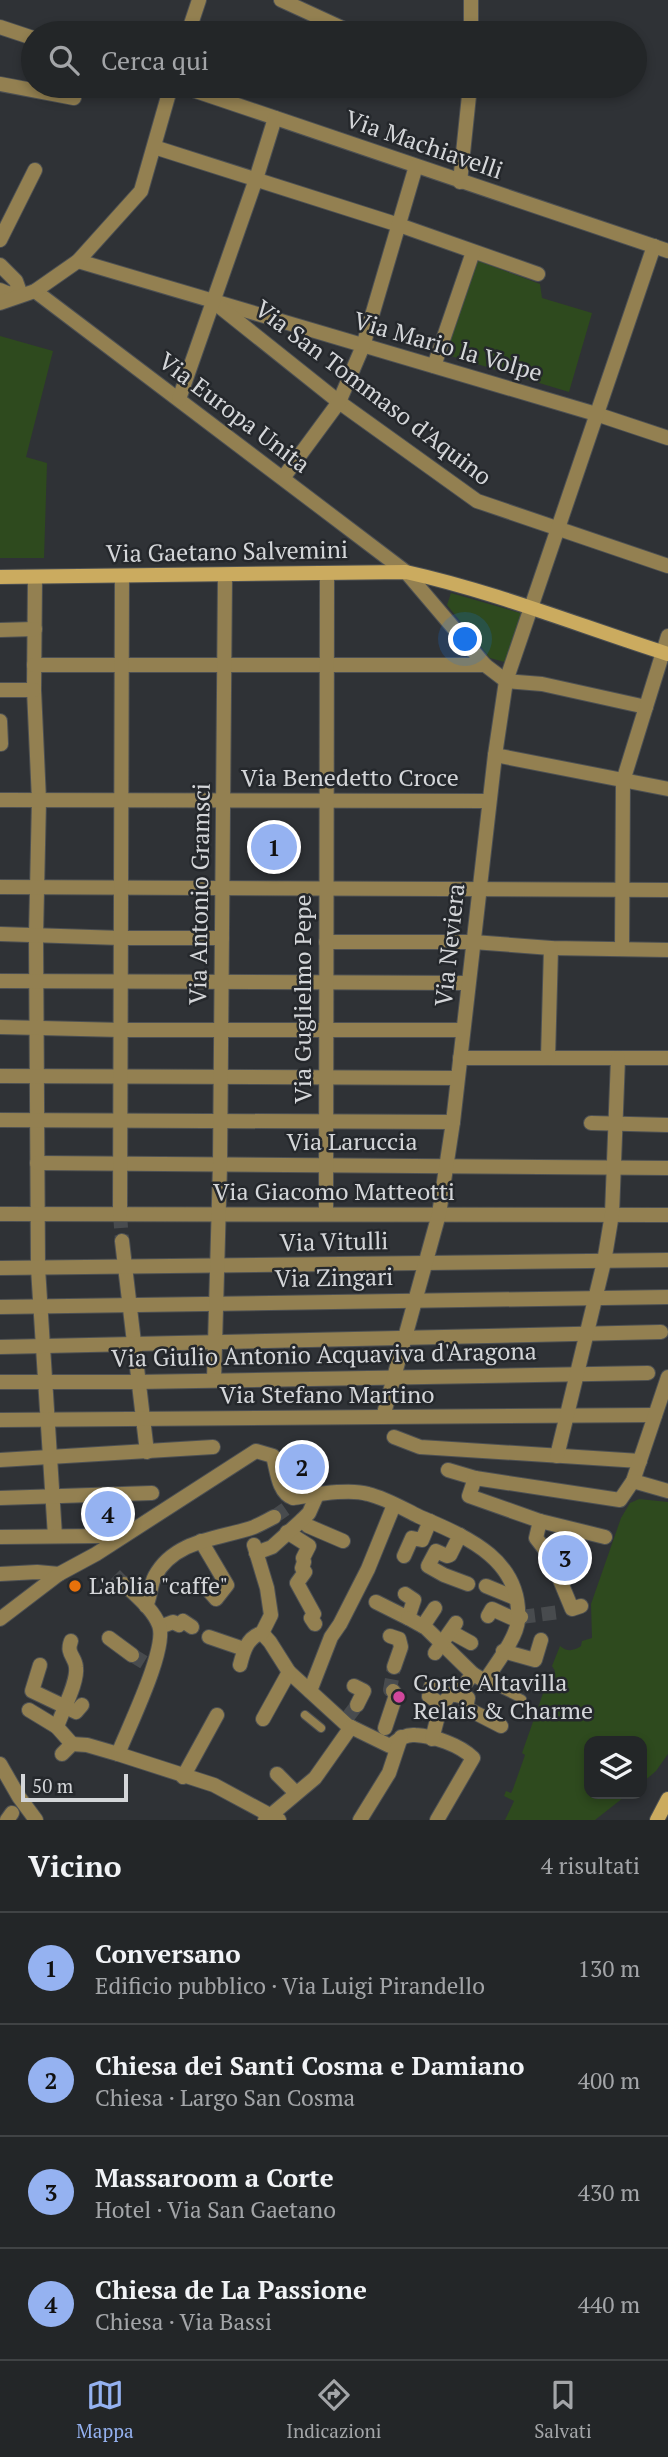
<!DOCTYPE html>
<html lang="it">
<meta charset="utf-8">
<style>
:root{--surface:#232628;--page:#2f3234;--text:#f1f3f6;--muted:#a3a5a8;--line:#404345;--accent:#95b2f1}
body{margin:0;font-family:"PT Serif",serif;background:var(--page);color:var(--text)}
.controls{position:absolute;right:21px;bottom:21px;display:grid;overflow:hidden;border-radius:14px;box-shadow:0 4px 10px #0003}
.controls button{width:63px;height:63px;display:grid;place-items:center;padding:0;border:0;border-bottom:2px solid var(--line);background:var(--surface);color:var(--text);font:35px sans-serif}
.scale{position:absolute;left:21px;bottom:18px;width:107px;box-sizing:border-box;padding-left:7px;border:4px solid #d4d6d9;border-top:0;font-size:19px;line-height:24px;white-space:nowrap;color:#d4d6d9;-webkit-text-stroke:5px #25282c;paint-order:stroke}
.you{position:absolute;left:466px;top:640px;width:24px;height:24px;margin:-18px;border:5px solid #fff;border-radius:50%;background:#1a73e8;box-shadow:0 0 0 10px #1a73e833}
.badge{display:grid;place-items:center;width:46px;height:46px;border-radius:50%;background:var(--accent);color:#111;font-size:23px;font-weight:700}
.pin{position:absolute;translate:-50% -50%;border:4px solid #fff;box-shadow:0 2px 7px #0006}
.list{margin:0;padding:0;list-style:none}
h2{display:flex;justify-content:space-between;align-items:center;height:91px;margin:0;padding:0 28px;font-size:30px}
h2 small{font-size:23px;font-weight:400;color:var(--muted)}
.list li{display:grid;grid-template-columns:46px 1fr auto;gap:21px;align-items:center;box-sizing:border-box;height:112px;padding:0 28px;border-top:2px solid var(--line)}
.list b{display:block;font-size:26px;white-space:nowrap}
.list p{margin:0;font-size:23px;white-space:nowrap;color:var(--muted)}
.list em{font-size:23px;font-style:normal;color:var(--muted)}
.icon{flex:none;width:38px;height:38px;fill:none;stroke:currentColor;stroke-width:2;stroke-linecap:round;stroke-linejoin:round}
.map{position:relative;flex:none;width:668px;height:1820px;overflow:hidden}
.search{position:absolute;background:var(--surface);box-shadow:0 4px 10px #0003;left:21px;right:21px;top:21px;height:77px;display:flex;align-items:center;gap:18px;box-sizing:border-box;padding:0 24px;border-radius:38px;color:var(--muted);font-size:26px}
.sheet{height:539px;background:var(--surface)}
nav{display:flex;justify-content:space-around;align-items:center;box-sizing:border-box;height:98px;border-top:2px solid var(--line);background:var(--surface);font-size:19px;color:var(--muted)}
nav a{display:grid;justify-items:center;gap:4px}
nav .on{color:var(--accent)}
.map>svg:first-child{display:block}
.green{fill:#2e4a1e}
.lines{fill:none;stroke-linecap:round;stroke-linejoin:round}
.street-tunnel{stroke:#484b4e;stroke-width:14;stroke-dasharray:14 7;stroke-linecap:butt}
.lane-casing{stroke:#4d5053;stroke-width:10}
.street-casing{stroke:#4d5053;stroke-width:16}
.secondary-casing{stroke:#4d5053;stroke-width:16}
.lane{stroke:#938051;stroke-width:8}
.street{stroke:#938051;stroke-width:14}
.secondary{stroke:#cbab5f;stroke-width:14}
.food-dot{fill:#e8710a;stroke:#25282c;stroke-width:2.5}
.hotel-dot{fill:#d1479c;stroke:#25282c;stroke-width:2.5}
.labels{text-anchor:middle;stroke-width:5;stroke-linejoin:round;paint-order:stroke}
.street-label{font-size:24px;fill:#d4d6d9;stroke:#25282c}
.poi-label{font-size:24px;fill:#d4d6d9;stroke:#25282c;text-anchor:start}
</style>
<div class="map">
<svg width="668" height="1820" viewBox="0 0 668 1820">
<rect width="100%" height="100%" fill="#2f3236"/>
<g class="green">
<path d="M 476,260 L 540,284 L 542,298 L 592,313 L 569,392 L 444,354 Z"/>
<path d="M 0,336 L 53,351 L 26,457 L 47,463 L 44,558 L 0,558 Z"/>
<path d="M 451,593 L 524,614 L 508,663 L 490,658 L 447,605 Z"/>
<path d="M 639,1499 L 668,1502 L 668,1754 L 656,1771 L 642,1783 L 642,1741 L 589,1741 L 589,1794 L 628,1794 L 595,1820 L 505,1820 L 514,1801 L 504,1796 L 506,1791 L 511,1793 L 513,1789 L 525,1755 L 522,1753 L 547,1682 L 550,1683 L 555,1671 L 552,1666 L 560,1646 C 567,1652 574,1651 581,1646 L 582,1641 L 592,1638 L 591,1604 L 621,1518 L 630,1503 Z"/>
</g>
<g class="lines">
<g class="street-tunnel">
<path d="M 120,1214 L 122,1241"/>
<path d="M 274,1517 L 287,1508"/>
<path d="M 115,1575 L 124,1584"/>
<path d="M 521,1617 L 560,1612"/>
<path d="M 132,1655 L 150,1666"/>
<path d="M 393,1691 L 390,1690 L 394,1667"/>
<path d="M 347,1718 L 357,1705"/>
</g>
<defs>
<g id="lane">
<path d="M 485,1681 L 522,1699"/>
<path d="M 305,1715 L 321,1728"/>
</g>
<g id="street">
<path d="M 281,0 L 353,33"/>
<path d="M 0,27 L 33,38"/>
<path d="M 188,33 L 199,0"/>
<path d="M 471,33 L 471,0"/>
<path d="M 0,84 L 74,98"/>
<path d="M 181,86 L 668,251"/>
<path d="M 154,147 L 399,225 L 538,274"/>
<path d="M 460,182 L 470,86"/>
<path d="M 0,240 L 35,170"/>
<path d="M 78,261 L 596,414 L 668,438"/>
<path d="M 0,265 L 16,281 L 21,295 L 7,293 L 0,290"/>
<path d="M 35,291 L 406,572 L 485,665 L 506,681"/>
<path d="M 0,303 L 35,291 L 78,261 L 141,191 L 171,86"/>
<path d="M 220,307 L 339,402 L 477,501 L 668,566"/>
<path d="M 434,366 L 473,252"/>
<path d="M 179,399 L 256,179 L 275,118"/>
<path d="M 283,478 L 339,402 L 363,346 L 416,166"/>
<path d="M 35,577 L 34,690 L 39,800 L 36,935 L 38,1268 L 55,1536"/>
<path d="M 0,630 L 35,629"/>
<path d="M 34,665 L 485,665"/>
<path d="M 506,681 L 542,684 L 646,707"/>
<path d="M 0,690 L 34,690"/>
<path d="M 0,721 L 1,744"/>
<path d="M 495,755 L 668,789"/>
<path d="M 0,800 L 489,801"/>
<path d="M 0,887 L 668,890"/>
<path d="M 0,934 L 121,938 L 222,938"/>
<path d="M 326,942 L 473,942 L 551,948 L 668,950"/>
<path d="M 622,949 L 623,781 L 668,636"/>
<path d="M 0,981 L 468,983"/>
<path d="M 0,1027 L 121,1030 L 463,1030"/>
<path d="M 460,1058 L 668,1058"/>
<path d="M 548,1058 L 551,948"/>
<path d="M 0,1076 L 457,1078"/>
<path d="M 0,1120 L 453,1122"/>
<path d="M 591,1123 L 668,1125"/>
<path d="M 37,1163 L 668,1168"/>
<path d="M 0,1214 L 668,1215"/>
<path d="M 120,1214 L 122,576"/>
<path d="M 326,1214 L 327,573"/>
<path d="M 122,1241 L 147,1452"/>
<path d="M 0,1268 L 668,1260"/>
<path d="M 0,1307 L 668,1297"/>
<path d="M 0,1347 L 661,1332"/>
<path d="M 214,1380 L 220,1165 L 225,575"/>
<path d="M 0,1382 L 137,1382 L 648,1373"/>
<path d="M 383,1417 L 439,1214 L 453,1122 L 495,755 L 506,681 L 654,246"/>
<path d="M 0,1420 L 655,1415"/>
<path d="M 394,1437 L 420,1447 L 640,1461"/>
<path d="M 557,1456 L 604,1262 L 612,1214 L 618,1058"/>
<path d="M 0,1460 L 213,1447"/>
<path d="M 448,1470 L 475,1478 L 620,1500 L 633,1481 L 668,1377"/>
<path d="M 475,1478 L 469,1496 L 540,1521 L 605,1537"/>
<path d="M 633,1481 L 668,1491"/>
<path d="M 0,1498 L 152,1493"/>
<path d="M 302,1520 L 308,1526 L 343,1541"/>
<path d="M 540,1521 L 536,1538 L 550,1556 L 572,1609 L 581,1606"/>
<path d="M 287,1532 L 309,1546 L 303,1558 L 304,1562 L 302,1568 L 305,1572 L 297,1583 L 314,1614 L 311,1618 L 315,1624"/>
<path d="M 460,1535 L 450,1555 L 447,1556 L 436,1551 L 428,1566 L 444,1575 L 468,1584"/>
<path d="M 0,1537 L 101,1536"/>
<path d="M 201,1541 L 227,1585 L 216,1599 L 209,1591"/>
<path d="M 256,1553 L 272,1547 L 302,1520 L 309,1513 L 317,1495"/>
<path d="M 404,1556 L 412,1538 L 422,1540 L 430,1521"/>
<path d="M 0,1574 L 37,1572 L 59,1574"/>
<path d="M 486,1586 L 515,1598"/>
<path d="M 376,1602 L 408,1618 L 414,1600 L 405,1594"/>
<path d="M 146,1606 C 151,1596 150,1585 155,1576 C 175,1539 220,1539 254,1527 C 261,1524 268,1520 274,1517"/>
<path d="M 488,1616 L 492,1609 L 512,1618 L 521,1617"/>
<path d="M 408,1618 L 426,1628 L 473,1674"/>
<path d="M 0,1619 L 59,1574 L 96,1554 L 256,1451 L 273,1456 C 277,1470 278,1493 293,1498 C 314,1495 349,1488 368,1494 C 385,1498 402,1508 418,1516 C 464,1536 522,1558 518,1620 C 517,1638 495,1665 485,1681 L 473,1674 L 456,1695 L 450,1694 L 441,1708"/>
<path d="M 423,1626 L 435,1608"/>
<path d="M 160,1627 L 173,1622 L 179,1625 L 183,1621 L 192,1627"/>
<path d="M 451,1632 L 471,1643"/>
<path d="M 262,1633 L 270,1642 L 289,1672 L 347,1725 L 390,1746 C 398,1740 405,1734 415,1735 C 434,1736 460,1745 473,1758 L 437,1820"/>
<path d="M 390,1636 L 399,1639 L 401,1647 L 394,1667"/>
<path d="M 209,1637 L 244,1649"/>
<path d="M 109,1638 L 132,1655"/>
<path d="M 71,1641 C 66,1654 75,1656 76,1667 C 78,1683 62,1711 57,1727 L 72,1744"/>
<path d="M 503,1651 L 535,1660 L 541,1640"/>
<path d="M 435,1653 L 456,1623"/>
<path d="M 40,1665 L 32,1691 L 76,1712 L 82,1705"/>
<path d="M 240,1665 C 243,1653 247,1637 262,1633 L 271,1615 L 267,1588 L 254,1545"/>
<path d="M 354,1686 L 364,1691 L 357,1705"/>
<path d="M 431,1686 L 429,1696 L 442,1705"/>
<path d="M 310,1691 L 331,1637 L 340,1624 L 368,1569 L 394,1505"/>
<path d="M 456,1695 L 468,1698 L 466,1708 L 501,1726"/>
<path d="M 29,1710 L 57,1727"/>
<path d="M 263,1719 L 289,1672"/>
<path d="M 385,1728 L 396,1695 L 393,1691"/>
<path d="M 432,1739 L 438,1716"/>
<path d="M 62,1754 L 72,1744 L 87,1745 L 118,1754 L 214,1785 L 279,1820"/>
<path d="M 118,1754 C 128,1728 168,1648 159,1625 C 153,1609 136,1596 124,1584"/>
<path d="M 0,1764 L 19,1797 L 36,1820"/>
<path d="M 277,1774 L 296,1793"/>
<path d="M 183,1777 L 217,1715"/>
<path d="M 7,1820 L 12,1813"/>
<path d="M 265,1820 L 315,1778 L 351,1727"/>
<path d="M 360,1820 L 389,1773 L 401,1737"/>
</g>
<g id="secondary">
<path d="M 0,577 L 406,572 C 496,592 580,626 668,654"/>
<path d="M 657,1820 L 668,1799"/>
</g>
</defs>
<use href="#lane" class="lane-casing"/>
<use href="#street" class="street-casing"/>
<use href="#secondary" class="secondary-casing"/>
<use href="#lane" class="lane"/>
<use href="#street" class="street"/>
<use href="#secondary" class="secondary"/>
</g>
<circle class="food-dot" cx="75" cy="1586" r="7"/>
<circle class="hotel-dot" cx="399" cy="1697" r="7"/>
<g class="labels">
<g class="street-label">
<text transform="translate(424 145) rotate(19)" y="8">Via Machiavelli</text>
<text transform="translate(448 347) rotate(16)" y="8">Via Mario la Volpe</text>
<text transform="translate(373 393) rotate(37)" y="8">Via San Tommaso d'Aquino</text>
<text transform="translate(234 413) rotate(37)" y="8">Via Europa Unita</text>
<text transform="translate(227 552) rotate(-1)" y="8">Via Gaetano Salvemini</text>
<text x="350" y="786">Via Benedetto Croce</text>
<text transform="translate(200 894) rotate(-89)" y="8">Via Antonio Gramsci</text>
<text transform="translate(450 945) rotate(-84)" y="8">Via Neviera</text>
<text transform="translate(303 999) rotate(-90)" y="8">Via Guglielmo Pepe</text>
<text x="352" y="1150">Via Laruccia</text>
<text x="334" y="1200">Via Giacomo Matteotti</text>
<text transform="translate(334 1242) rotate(-1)" y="8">Via Vitulli</text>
<text transform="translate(334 1278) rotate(-1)" y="8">Via Zingari</text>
<text transform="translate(324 1355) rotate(-1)" y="8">Via Giulio Antonio Acquaviva d'Aragona</text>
<text x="327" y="1403">Via Stefano Martino</text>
</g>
<g class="poi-label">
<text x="89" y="1594">L'ablia "caffe"</text>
<text x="413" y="1691">Corte Altavilla<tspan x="413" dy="28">Relais &amp; Charme</tspan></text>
</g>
</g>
</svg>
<div class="controls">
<button><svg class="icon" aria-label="layers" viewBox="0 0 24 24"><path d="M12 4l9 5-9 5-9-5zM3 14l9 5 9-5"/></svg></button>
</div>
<div class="scale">50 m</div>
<div class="you"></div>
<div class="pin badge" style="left:274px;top:847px">1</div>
<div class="pin badge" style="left:302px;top:1467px">2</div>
<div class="pin badge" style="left:565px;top:1558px">3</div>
<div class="pin badge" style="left:108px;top:1514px">4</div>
<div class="search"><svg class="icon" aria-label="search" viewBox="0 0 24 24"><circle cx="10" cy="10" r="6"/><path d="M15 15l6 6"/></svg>Cerca qui</div>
</div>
<section class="sheet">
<h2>Vicino<small>4 risultati</small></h2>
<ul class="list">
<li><span class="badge">1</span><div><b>Conversano</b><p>Edificio pubblico · Via Luigi Pirandello</p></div><em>130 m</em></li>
<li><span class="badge">2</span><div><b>Chiesa dei Santi Cosma e Damiano</b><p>Chiesa · Largo San Cosma</p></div><em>400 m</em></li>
<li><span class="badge">3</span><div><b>Massaroom a Corte</b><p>Hotel · Via San Gaetano</p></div><em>430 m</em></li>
<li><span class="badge">4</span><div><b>Chiesa de La Passione</b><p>Chiesa · Via Bassi</p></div><em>440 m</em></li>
</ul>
</section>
<nav>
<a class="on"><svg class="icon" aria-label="map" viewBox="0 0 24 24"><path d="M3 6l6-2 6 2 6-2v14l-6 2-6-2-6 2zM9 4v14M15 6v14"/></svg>Mappa</a>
<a><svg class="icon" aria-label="directions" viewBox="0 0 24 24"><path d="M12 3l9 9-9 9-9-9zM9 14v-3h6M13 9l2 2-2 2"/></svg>Indicazioni</a>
<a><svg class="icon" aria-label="saved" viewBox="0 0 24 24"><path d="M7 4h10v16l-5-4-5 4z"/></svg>Salvati</a>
</nav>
